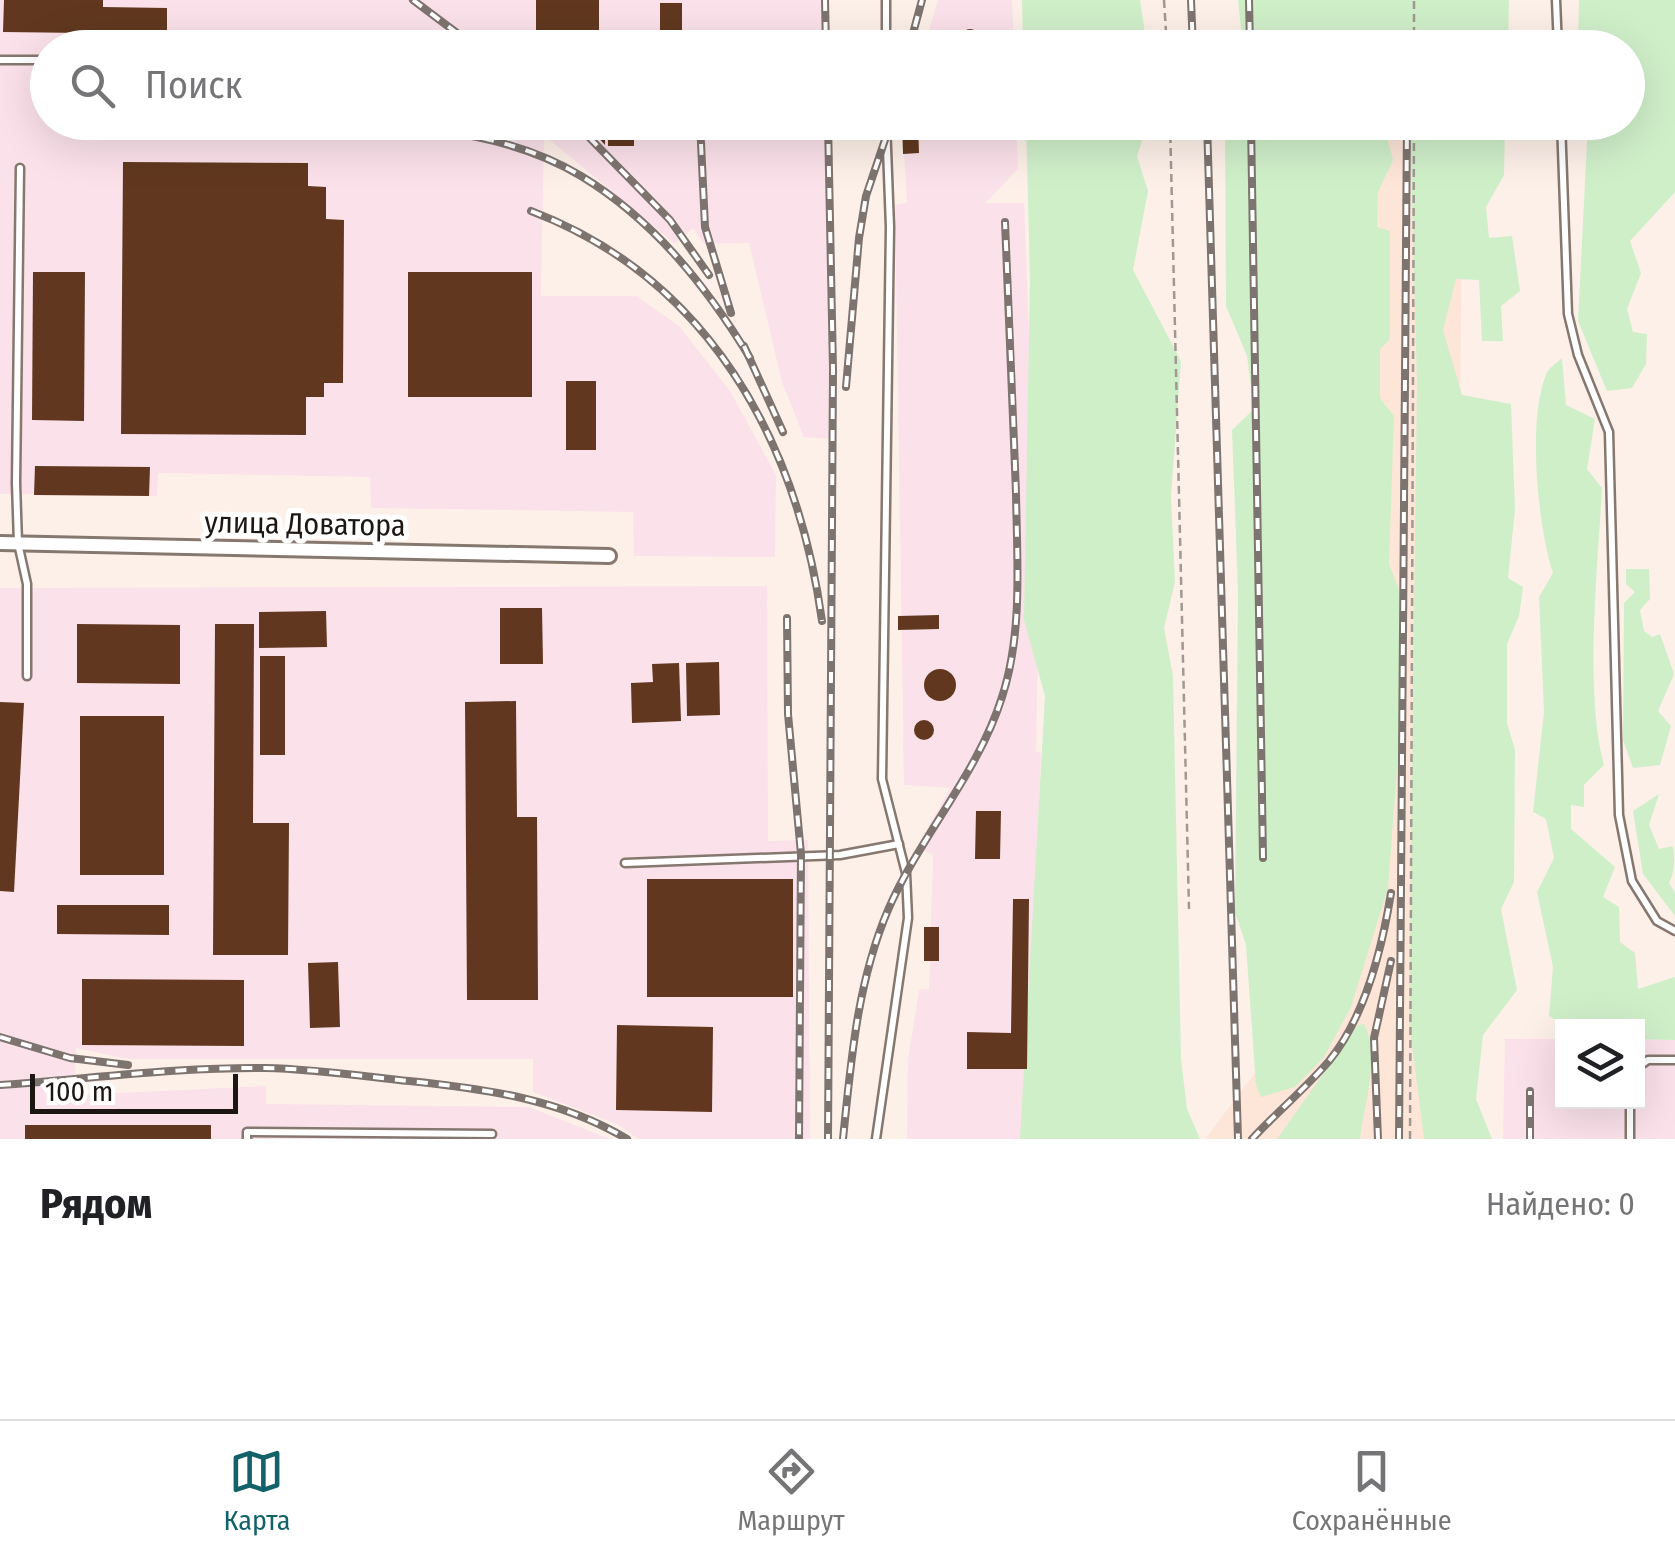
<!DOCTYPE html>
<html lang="ru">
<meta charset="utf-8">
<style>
:root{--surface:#fff;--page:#f6f6f6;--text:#202124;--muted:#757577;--line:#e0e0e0;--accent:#13626a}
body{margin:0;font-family:"Fira Sans Condensed",sans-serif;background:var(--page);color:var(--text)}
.controls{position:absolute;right:30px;bottom:30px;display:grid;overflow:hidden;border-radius:0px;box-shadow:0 10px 40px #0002}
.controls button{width:90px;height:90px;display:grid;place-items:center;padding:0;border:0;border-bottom:2px solid var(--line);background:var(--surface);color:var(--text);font:50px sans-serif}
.scale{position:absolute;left:30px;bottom:25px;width:208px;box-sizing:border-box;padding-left:10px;border:5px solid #1d1714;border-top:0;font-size:28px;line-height:35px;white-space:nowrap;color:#1d1714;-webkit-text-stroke:8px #fff;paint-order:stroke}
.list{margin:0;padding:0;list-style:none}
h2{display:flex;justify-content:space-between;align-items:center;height:130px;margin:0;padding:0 40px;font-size:42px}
h2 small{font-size:32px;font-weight:400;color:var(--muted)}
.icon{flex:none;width:55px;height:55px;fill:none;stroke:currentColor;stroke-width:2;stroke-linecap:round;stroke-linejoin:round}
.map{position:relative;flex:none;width:1675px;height:1139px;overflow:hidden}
.search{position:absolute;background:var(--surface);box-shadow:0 10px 40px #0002;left:30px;right:30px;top:30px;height:110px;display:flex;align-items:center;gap:25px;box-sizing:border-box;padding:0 35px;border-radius:55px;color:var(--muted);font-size:38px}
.sheet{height:280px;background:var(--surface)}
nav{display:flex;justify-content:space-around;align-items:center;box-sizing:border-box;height:140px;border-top:2px solid var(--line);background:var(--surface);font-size:28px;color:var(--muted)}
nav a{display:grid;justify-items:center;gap:5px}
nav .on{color:var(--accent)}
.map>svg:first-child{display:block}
.industrial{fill:#fbe1ea}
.built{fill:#fde5d8}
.green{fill:#cfefc9}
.building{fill:#61381f}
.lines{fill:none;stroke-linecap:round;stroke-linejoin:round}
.service-casing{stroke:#86776f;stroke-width:11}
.minor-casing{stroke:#86776f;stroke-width:18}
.path{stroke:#a29792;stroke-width:2.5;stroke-dasharray:8 5;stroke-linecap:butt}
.service{stroke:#fff;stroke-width:6}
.minor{stroke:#fff;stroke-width:12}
.rail-casing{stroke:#7d746f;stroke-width:8}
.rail{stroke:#fff;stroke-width:4;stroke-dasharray:11;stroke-linecap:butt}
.labels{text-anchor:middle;stroke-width:10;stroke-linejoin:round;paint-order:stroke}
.street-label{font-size:30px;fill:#1d1714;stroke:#fff}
</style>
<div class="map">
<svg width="1675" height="1139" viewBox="0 0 1675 1139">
<rect width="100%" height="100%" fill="#fdf0e9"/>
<g class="industrial">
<path d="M 0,0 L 825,0 L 826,47 L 48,48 L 48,122 L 827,123 L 831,439 L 804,437 L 782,382 L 749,243 L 704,244 L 693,228 L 675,244 L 544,135 L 541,296 L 636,296 L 679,326 L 730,391 L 776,475 L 775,557 L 634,556 L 633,512 L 371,508 L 370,477 L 158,473 L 157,496 L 0,494 Z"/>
<path d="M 938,0 L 1012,0 L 1014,47 L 924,47 Z"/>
<path d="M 902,123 L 1016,123 L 1018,169 L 985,203 L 1024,203 L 1039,600 L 1036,751 L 1041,753 L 1025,1139 L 907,1139 L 908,1060 L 919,990 L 929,989 L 933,855 L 917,848 L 950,788 L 904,785 L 895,205 L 907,203 Z"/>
<path d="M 767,586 L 768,841 L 808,840 L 810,1139 L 638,1139 L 617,1124 L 533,1092 L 533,1059 L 128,1059 L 76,1048 L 75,1095 L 266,1086 L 266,1104 L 529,1107 L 610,1139 L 0,1139 L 0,588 Z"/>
<path d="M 1505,1039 L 1562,1039 L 1562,1102 L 1638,1102 L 1638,1039 L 1675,1040 L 1675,1139 L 1503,1139 Z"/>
</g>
<path class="built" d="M 1370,123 L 1464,123 L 1449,1139 L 1205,1139 L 1346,954 Z"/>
<g class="green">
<path d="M 1022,0 L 1140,0 L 1147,47 L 1023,47 Z"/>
<path d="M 1238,0 L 1509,0 L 1508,47 L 1401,47 L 1399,39 L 1396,47 L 1243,47 Z"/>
<path d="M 1579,0 L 1675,0 L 1675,192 L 1630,241 L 1641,273 L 1627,309 L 1633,332 L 1647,334 L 1646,364 L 1632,388 L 1607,391 L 1578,321 L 1588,123 L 1628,122 L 1628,48 L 1578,47 Z"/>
<path d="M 1026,123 L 1148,123 L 1137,156 L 1148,191 L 1133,270 L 1181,361 L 1171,497 L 1175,582 L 1164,628 L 1173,676 L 1181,1059 L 1187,1109 L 1200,1139 L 1020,1139 L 1045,696 L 1024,620 L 1030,278 Z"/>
<path d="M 1225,123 L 1383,123 L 1393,160 L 1378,192 L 1377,227 L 1390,231 L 1390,339 L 1380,349 L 1380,398 L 1394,416 L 1389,564 L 1399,590 L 1399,742 L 1388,888 L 1351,1007 L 1324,1057 L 1295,1087 L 1261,1097 L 1256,1085 L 1246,945 L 1235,912 L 1238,593 L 1232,430 L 1254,409 L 1247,356 L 1226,306 Z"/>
<path d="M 1410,123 L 1505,123 L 1504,175 L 1486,207 L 1489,238 L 1512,236 L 1520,291 L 1501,306 L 1503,341 L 1482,341 L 1479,280 L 1456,279 L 1443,330 L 1462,395 L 1511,404 L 1515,510 L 1508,578 L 1523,587 L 1519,616 L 1507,644 L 1507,723 L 1515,750 L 1514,882 L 1501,909 L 1517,990 L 1483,1035 L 1476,1099 L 1492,1139 L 1424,1139 L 1409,1021 L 1417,383 Z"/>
<path d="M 1562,358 L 1566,405 L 1595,419 L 1587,469 L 1602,488 C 1598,564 1584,695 1604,765 L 1584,785 L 1584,807 L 1571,805 L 1571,829 L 1615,867 L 1603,897 L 1619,907 L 1620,942 L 1635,953 L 1638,989 L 1675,977 L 1675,1040 L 1638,1039 L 1638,1026 L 1565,1026 L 1549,1016 L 1553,967 L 1537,892 L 1554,858 L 1546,819 L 1533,812 L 1544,712 L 1539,597 L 1553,573 C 1538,528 1527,420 1546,375 C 1548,368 1557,363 1562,358 Z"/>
<path d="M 1626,569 L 1649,569 L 1650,599 L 1640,610 L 1644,631 L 1652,637 L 1660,634 L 1674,674 L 1658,711 L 1671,726 L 1660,765 L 1633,768 L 1623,740 L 1624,603 L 1635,592 L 1626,584 Z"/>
<path d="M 1659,794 L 1649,825 L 1659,849 L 1673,846 C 1675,858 1675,872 1669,883 L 1675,893 L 1675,916 L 1643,874 L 1633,811 Z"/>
<path d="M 1364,1024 C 1381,1054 1364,1106 1360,1139 L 1277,1139 L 1358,1025 Z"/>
</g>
<g class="building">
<path d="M 4,0 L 103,0 L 103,7 L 167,8 L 167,34 L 3,32 Z"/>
<rect x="536" y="0" width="63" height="48"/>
<rect x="660" y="3" width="22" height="45"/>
<circle cx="970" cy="37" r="8"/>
<path d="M 584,122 L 605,122 L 605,145 Z"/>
<rect x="639" y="122" width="54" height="18"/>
<path d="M 902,122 L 918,122 L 919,153 L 903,154 Z"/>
<rect x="608" y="128" width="26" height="18"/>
<path d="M 123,162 L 308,163 L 308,186 L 326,187 L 326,219 L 344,220 L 343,383 L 324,383 L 324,397 L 306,397 L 306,435 L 121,434 Z"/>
<path d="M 33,272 L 85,272 L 84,421 L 32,420 Z"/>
<rect x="408" y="272" width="124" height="125"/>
<rect x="566" y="381" width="30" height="69"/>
<path d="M 35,466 L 150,467 L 149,496 L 34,495 Z"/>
<path d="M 500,608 L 542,608 L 543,664 L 500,664 Z"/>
<path d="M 326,611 L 327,647 L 259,648 L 259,612 Z"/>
<path d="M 939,615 L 939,629 L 898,630 L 898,616 Z"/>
<path d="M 77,624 L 180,625 L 180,684 L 77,683 Z"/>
<path d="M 215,624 L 254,624 L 253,823 L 289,823 L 288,955 L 213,955 Z"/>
<rect x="260" y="656" width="25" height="99"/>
<path d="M 719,662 L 720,715 L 687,716 L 686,663 Z"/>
<path d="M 679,663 L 681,721 L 632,723 L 631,683 L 653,682 L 652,664 Z"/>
<circle cx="940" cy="685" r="16"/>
<path d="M 516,701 L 517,817 L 537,817 L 538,1000 L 467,1000 L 465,702 Z"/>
<path d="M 0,702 L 24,703 L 14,892 L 0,891 Z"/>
<rect x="80" y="716" width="84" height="159"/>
<circle cx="924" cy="730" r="10"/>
<path d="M 976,811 L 1001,811 L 1000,859 L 975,859 Z"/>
<rect x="647" y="879" width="146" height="118"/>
<path d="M 1013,899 L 1029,899 L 1027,1069 L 967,1069 L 967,1032 L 1011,1033 Z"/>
<path d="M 57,905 L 169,905 L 169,935 L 57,934 Z"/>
<rect x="924" y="927" width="15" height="34"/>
<path d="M 338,962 L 340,1027 L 310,1028 L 308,963 Z"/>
<path d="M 82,979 L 244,980 L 244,1046 L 82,1045 Z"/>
<path d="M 617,1025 L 713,1027 L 712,1112 L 616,1110 Z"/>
<rect x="25" y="1125" width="186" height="14"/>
</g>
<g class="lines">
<defs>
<g id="service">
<path d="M 1556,0 L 1558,48"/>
<path d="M 886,48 L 886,0"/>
<path d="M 0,60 L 48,60"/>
<path d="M 1561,122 L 1568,314 L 1578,355 L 1609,432 L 1619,815 L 1632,881 L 1657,921 L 1675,931"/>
<path d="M 20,168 L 16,483 L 18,543 L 27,584 L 27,676"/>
<path d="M 625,863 L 840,855 L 899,844"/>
<path d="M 1638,1067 L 1648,1060 L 1675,1060"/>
<path d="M 1630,1102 L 1630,1139"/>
<path d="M 247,1139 L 247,1132 L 492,1134"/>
<path d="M 876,1139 L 908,918 L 906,873 L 882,779 L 890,227 L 886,122"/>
</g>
<path id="minor" d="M 0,543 L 609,556"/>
</defs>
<use href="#service" class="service-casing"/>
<use href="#minor" class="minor-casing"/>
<g class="path">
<path d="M 1164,0 L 1167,48"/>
<path d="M 1414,48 L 1414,0"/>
<path d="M 1170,122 L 1189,909"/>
<path d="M 1410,1139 L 1414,122"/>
</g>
<use href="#service" class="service"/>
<use href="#minor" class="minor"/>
<defs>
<g id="rail">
<path d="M 413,0 L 477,48"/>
<path d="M 825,0 L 826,48"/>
<path d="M 1191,0 L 1193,48"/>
<path d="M 1249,0 L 1250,48"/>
<path d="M 909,48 L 922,0"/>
<path d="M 574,122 L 670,220 L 709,275"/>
<path d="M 700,122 L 705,227 L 731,313"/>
<path d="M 828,122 L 833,369 L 828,1139"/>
<path d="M 1207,122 L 1238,1139"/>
<path d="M 1251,122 L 1263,858"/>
<path d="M 66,123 C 134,124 203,124 271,125 C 374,125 490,121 581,176 C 654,220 707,287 750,358"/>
<path d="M 531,211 C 708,278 797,440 822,621"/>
<path d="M 744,346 L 783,432"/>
<path d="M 846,387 L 859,238 L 866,196 L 891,122"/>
<path d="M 787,618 L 788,714 L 801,854 L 799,1139"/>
<path d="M 0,1037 L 70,1058 L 128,1065"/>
<path d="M 0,1085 C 88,1079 177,1067 266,1068 C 314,1069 362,1076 409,1081 C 487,1089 560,1099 627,1139"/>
<path d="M 843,1139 C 851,1061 857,983 888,910 C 920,836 978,774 1002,697 C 1023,633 1017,560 1016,494 C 1013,403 1009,312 1005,222"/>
<path d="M 1252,1139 C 1276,1113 1305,1089 1329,1061 C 1365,1017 1382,949 1391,893"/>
<path d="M 1378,1139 L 1374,1038 L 1391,961"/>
<path d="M 1399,1139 L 1407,122"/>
<path d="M 1530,1139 L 1530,1091"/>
</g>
</defs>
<use href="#rail" class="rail-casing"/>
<use href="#rail" class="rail"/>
</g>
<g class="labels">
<g class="street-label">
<text transform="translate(305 524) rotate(1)" y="10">улица Доватора</text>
</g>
</g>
</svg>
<div class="controls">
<button><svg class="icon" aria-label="layers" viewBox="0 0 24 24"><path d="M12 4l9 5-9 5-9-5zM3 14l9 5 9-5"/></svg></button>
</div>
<div class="scale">100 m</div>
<div class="search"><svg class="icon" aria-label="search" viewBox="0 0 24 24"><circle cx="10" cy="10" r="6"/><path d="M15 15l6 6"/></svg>Поиск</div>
</div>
<section class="sheet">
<h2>Рядом<small>Найдено: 0</small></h2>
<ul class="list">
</ul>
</section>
<nav>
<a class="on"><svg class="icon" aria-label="map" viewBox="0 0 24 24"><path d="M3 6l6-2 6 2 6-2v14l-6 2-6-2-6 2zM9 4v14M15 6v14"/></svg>Карта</a>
<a><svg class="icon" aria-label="directions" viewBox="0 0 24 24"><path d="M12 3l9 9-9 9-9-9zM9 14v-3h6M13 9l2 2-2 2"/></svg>Маршрут</a>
<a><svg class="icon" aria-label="saved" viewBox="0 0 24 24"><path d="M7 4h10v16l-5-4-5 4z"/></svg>Сохранённые</a>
</nav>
